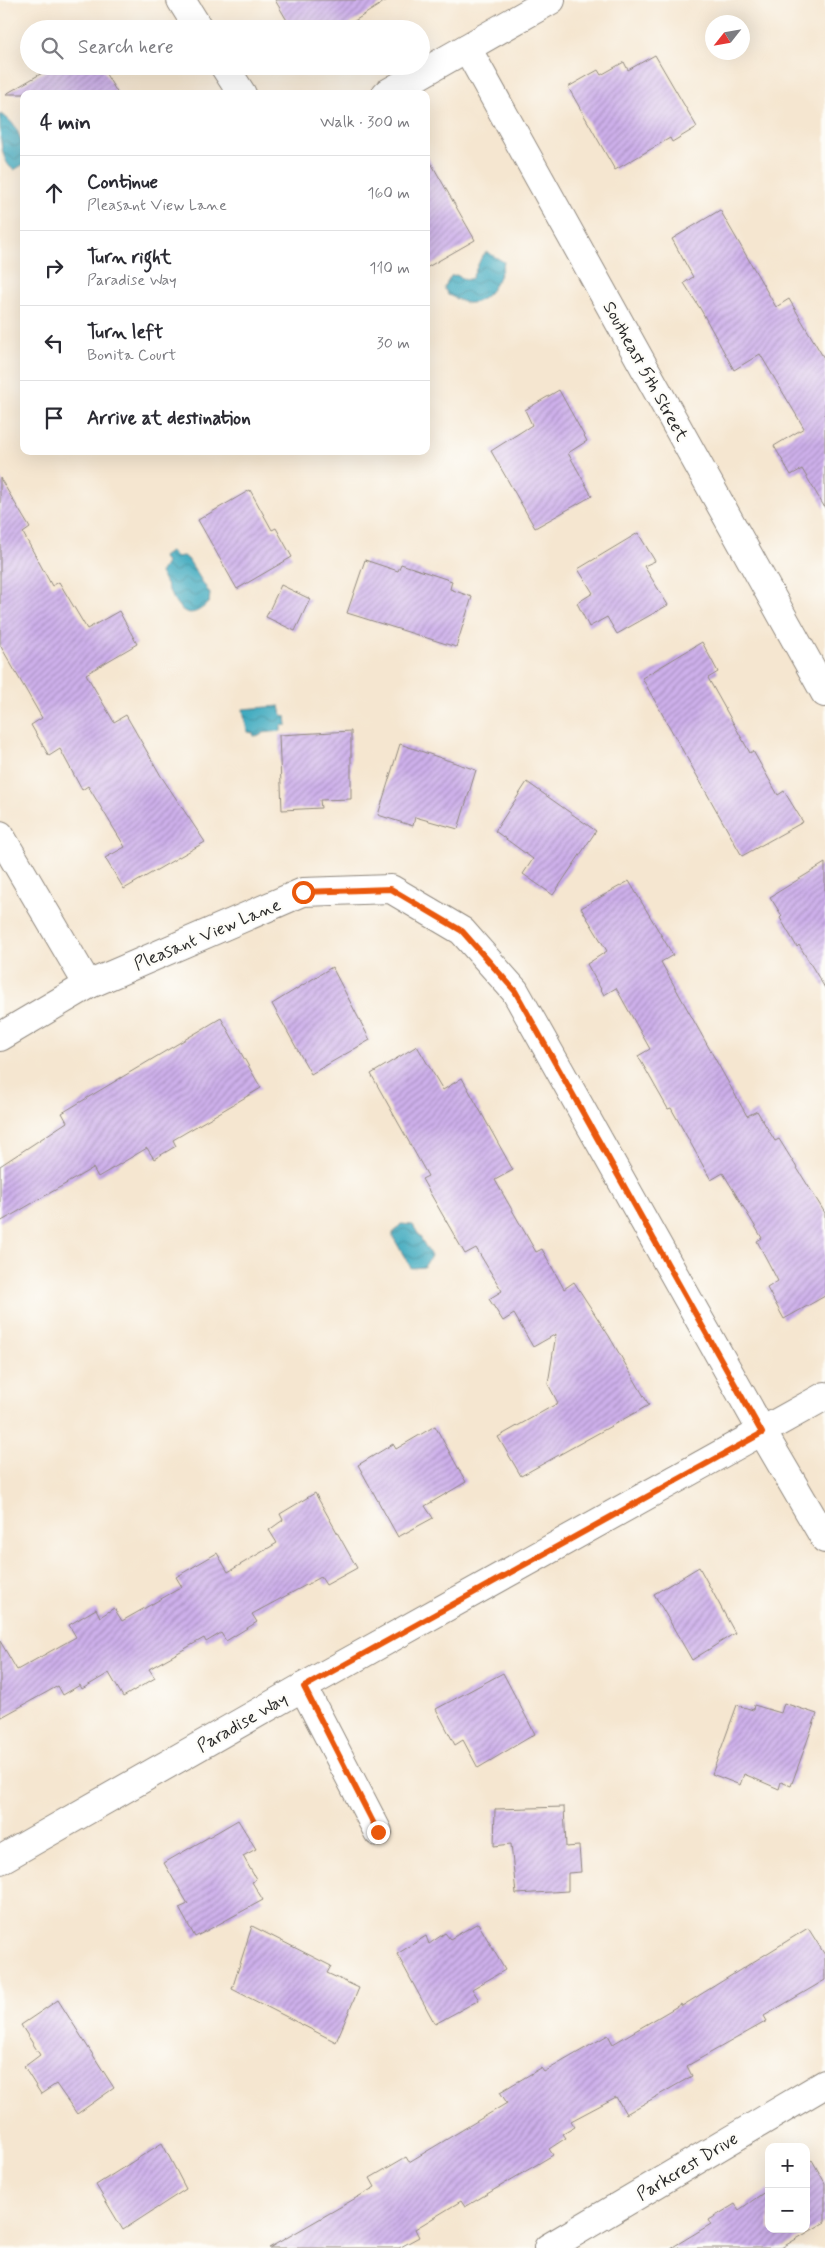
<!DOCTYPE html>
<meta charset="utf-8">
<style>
:root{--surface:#fff;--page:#f2f2f3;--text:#2b2b33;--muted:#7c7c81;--line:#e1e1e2}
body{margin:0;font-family:Mynerve,sans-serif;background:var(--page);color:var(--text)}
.controls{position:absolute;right:15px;bottom:15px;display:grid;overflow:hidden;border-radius:10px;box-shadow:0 5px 20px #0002}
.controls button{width:45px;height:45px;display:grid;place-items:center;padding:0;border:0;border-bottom:1px solid var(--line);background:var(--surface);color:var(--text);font:25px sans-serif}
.compass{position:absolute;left:705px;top:15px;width:45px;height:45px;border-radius:50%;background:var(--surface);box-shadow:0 5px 20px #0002;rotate:239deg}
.stop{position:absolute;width:15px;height:15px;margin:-11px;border:4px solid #ea580c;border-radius:50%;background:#fff}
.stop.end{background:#ea580c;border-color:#fff;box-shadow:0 1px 5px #0008}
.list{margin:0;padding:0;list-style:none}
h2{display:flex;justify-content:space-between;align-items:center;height:65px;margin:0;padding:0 20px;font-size:21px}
h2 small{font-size:16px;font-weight:400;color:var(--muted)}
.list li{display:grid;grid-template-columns:32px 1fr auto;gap:15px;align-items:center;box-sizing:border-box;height:75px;padding:0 20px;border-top:1px solid var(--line)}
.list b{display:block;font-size:19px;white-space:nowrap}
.list p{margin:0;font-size:16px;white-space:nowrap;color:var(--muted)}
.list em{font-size:16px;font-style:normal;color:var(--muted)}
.icon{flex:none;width:28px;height:28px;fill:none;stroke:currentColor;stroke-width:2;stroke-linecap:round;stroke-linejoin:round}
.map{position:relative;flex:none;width:825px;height:2248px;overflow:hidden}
.search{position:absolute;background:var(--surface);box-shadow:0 5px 20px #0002;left:20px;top:20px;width:410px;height:55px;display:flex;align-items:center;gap:12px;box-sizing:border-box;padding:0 18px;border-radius:28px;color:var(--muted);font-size:19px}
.panel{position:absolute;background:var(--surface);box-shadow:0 5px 20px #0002;left:20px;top:90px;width:410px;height:365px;border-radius:10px}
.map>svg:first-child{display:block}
.water{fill:url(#water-waves);stroke:#366a75}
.building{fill:url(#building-hatch)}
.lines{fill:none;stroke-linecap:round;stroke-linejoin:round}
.minor-casing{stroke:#90887e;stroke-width:30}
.minor{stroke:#fff;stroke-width:28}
.route{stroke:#ea580c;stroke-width:6}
.labels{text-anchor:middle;stroke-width:4.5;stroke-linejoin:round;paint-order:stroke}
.street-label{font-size:18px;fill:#2b2b2b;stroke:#fdfcf7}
</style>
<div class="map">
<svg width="825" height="2248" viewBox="0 0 825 2248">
<defs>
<pattern id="water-waves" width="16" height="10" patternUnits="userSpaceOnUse" patternTransform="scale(1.25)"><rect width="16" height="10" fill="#40aabf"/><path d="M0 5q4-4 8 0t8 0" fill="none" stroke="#368b9b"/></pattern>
<pattern id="building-hatch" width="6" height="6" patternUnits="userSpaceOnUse" patternTransform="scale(1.25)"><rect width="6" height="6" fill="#ceb0eb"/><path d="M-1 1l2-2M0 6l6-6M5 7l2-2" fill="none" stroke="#a78fbf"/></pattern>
</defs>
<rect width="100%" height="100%" fill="#fdfcf7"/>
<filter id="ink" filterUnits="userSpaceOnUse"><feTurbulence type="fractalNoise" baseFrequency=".02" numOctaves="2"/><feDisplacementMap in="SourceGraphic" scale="10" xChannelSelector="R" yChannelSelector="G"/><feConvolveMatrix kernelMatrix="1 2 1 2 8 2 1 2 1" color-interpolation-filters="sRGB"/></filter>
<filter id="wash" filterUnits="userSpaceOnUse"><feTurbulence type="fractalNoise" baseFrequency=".0096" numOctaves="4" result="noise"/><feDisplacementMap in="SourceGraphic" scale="20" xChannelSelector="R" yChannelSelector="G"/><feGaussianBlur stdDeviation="1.12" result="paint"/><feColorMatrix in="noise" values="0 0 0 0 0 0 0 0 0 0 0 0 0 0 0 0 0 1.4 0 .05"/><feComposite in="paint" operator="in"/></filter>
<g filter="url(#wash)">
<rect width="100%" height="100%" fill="#f5e6d0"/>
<g class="water">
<path d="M 0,114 C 19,122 24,146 24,164 L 14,170 C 0,162 0,134 0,114 Z"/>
<path d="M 487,252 L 504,262 C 500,278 489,302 470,303 C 464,304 454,297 448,295 L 444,288 L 451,276 L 456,275 L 466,280 L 472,278 L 482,256 Z"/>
<path d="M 171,551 L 175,557 L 183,556 L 188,559 L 210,594 L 209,602 C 181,631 173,595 160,573 L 166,563 L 163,557 Z"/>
<path d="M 280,706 L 282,715 L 286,716 L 287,725 L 281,726 L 281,731 L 262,733 L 261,735 L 254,736 L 253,733 L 247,732 L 243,709 Z"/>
<path d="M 401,1224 L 413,1225 L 431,1256 L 424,1267 L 411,1268 L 393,1237 L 393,1233 Z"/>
</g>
<g id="blocks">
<g class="building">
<path d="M 275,0 L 387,0 L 342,29 L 292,29 Z"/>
<path d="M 655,55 L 697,127 L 672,142 L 670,138 L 615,170 L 568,87 L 598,70 L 601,75 L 624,62 L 628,70 Z"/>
<path d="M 54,66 L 101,66 L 118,94 L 6,94 Z"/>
<path d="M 426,154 L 475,240 L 426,268 Z"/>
<path d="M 720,210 L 776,307 L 789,299 L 825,360 L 825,508 L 802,469 L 791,475 L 774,446 L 804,428 L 760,354 L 734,370 L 701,310 L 684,283 L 693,277 L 672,239 Z"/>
<path d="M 559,390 L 587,441 L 568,453 L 592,496 L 535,528 L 491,451 L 532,425 L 525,410 Z"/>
<path d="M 0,478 L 30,528 L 23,533 L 52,586 L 59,582 L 87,629 L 119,611 L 137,644 L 86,674 L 114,722 L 126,715 L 161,776 L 205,842 L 124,889 L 105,858 L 125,847 L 88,786 L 82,790 L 60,749 L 49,756 L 31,725 L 42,718 L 0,645 Z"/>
<path d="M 250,490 L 272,530 L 276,528 L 292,557 L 237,589 L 198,520 Z"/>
<path d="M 638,533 L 655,561 L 644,566 L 668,605 L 617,634 L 607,617 L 589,627 L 577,603 L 593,593 L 578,569 Z"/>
<path d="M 365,560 L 398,571 L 401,564 L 452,581 L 450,589 L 472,597 L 456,647 L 347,613 Z"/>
<path d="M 281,585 L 310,599 L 295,631 L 266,617 Z"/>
<path d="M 702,642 L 718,672 L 708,678 L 750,753 L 753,751 L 778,795 L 784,791 L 803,822 L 742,856 L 642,678 Z"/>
<path d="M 351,731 L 351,799 L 320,800 L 321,808 L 282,810 L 279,735 Z"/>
<path d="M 400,744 L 476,770 L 458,829 L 415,817 L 413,826 L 378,815 Z"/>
<path d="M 527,782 L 596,831 L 553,895 L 523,874 L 533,859 L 495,831 Z"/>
<path d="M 825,863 L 825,988 L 799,945 L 797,947 L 780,918 L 782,916 L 770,897 Z"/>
<path d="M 629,881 L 673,955 L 661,962 L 747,1116 L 757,1111 L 775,1141 L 779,1139 L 825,1213 L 825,1296 L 784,1319 L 767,1288 L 778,1281 L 757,1241 L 762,1238 L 723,1173 L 711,1180 L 671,1108 L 668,1109 L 638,1056 L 650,1049 L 616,988 L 604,995 L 587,964 L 607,951 L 581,908 Z"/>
<path d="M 332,967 L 370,1040 L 311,1074 L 272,1004 Z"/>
<path d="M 221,1018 L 261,1088 L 173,1140 L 176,1146 L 154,1159 L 147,1148 L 98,1177 L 93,1168 L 0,1222 L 0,1166 L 67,1122 L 62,1113 Z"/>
<path d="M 417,1046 L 443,1090 L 462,1078 L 513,1170 L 495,1180 L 536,1252 L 542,1249 L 564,1289 L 574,1282 L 609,1336 L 649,1405 L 521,1476 L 498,1437 L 558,1403 L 548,1384 L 556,1334 L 533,1347 L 514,1314 L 503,1321 L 489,1299 L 502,1291 L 476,1248 L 465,1254 L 422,1179 L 428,1176 L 371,1074 Z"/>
<path d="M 435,1426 L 466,1482 L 425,1506 L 433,1518 L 398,1537 L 358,1465 L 393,1444 L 396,1449 Z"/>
<path d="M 315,1493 L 357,1568 L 326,1585 L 321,1577 L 252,1614 L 257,1622 L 226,1641 L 221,1633 L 206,1642 L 204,1638 L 149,1669 L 155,1678 L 123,1697 L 109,1673 L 82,1689 L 80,1685 L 63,1695 L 58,1686 L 0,1718 L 0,1641 L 17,1670 L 76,1637 L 69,1625 L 96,1609 L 100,1617 L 114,1608 L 122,1621 L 182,1587 L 176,1577 L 217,1553 L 228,1572 L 277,1543 L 269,1530 L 283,1520 L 280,1514 Z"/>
<path d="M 699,1567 L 735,1633 L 692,1660 L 654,1594 Z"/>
<path d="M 503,1673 L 535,1734 L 478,1768 L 463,1740 L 455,1745 L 436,1709 Z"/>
<path d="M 784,1703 L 817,1714 L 791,1786 L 781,1782 L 779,1789 L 744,1774 L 740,1785 L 712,1774 L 737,1705 L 753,1710 L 754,1705 L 781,1713 Z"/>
<path d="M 564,1807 L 566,1847 L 579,1846 L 581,1872 L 568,1873 L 568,1891 L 516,1894 L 511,1844 L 494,1846 L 495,1809 Z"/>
<path d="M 238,1820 L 256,1849 L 243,1856 L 256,1879 L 252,1882 L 263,1900 L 195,1937 L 179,1908 L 188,1904 L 164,1863 Z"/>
<path d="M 478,1923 L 505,1970 L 472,1989 L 479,2000 L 435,2024 L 397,1954 L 426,1936 L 429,1944 L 445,1933 L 450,1939 Z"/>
<path d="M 252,1926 L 331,1966 L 327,1973 L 359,1988 L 336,2042 L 232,1989 Z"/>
<path d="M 808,1928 L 825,1955 L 825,1980 L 764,2016 L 767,2021 L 687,2066 L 692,2076 L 626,2114 L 616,2097 L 571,2121 L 575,2127 L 563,2134 L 566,2138 L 549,2149 L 553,2155 L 465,2207 L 461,2201 L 415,2229 L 419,2237 L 399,2248 L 269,2248 L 375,2187 L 370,2178 L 406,2157 L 409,2162 L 507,2103 L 500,2092 L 541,2068 L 544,2072 L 608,2035 L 613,2044 L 681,2004 L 682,2006 Z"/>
<path d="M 58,2000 L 114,2088 L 77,2114 L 56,2084 L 41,2094 L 24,2067 L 40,2055 L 21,2025 Z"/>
<path d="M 162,2143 L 186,2189 L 123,2230 L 96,2185 Z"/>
<path d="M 812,2160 L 825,2183 L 825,2222 L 781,2248 L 671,2248 L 711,2224 L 709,2220 L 735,2204 L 739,2210 L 769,2189 L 769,2229 L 806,2229 L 806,2164 Z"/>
</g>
</g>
</g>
<g filter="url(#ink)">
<use href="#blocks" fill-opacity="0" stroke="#90887e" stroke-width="1"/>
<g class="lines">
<defs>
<g id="minor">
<path d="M 181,0 L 199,29"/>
<path d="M 467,48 L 825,693"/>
<path d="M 224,66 L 242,94"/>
<path d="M 386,94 L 551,0"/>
<path d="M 0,835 L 88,985"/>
<path d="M 0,1037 L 88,985 L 303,892 L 391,889 L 462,931 L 515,991 L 763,1433 L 825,1539"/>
<path d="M 303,1687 L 378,1832"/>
<path d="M 0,1860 L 303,1687 L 825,1396"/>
<path d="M 548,2248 L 825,2084"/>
</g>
</defs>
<use href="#minor" class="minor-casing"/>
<use href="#minor" class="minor"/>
</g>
</g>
<g class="lines" filter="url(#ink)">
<path class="route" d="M 303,892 L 391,889 L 462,931 L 515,991 L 762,1433 L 304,1687 L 378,1832"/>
</g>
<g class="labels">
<g class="street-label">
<text transform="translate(646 371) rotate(61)" y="6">Southeast 5th Street</text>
<text transform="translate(207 934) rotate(-23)" y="6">Pleasant View Lane</text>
<text transform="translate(242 1722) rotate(-30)" y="6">Paradise Way</text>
<text transform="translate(687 2166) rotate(-31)" y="6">Parkcrest Drive</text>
</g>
</g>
</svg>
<div class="controls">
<button>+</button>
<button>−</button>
</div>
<svg class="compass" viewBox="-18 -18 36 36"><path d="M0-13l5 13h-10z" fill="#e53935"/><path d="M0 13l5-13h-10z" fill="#7c7c81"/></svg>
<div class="stop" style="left:303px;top:892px"></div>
<div class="stop end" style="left:378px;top:1832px"></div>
<div class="search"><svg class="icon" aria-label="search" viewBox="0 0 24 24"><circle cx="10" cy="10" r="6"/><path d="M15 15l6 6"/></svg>Search here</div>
<section class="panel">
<h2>4 min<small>Walk · 300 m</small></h2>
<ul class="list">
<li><svg class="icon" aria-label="ahead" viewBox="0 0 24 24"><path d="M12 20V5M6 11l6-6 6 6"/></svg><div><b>Continue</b><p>Pleasant View Lane</p></div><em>160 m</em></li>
<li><svg class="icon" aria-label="right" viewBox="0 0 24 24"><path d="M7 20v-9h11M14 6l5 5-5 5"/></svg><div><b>Turn right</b><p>Paradise Way</p></div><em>110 m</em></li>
<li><svg class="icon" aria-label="left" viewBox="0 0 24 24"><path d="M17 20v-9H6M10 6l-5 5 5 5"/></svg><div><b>Turn left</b><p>Bonita Court</p></div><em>30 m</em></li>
<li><svg class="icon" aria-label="arrive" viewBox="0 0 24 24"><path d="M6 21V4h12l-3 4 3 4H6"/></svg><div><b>Arrive at destination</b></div></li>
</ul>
</section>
</div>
